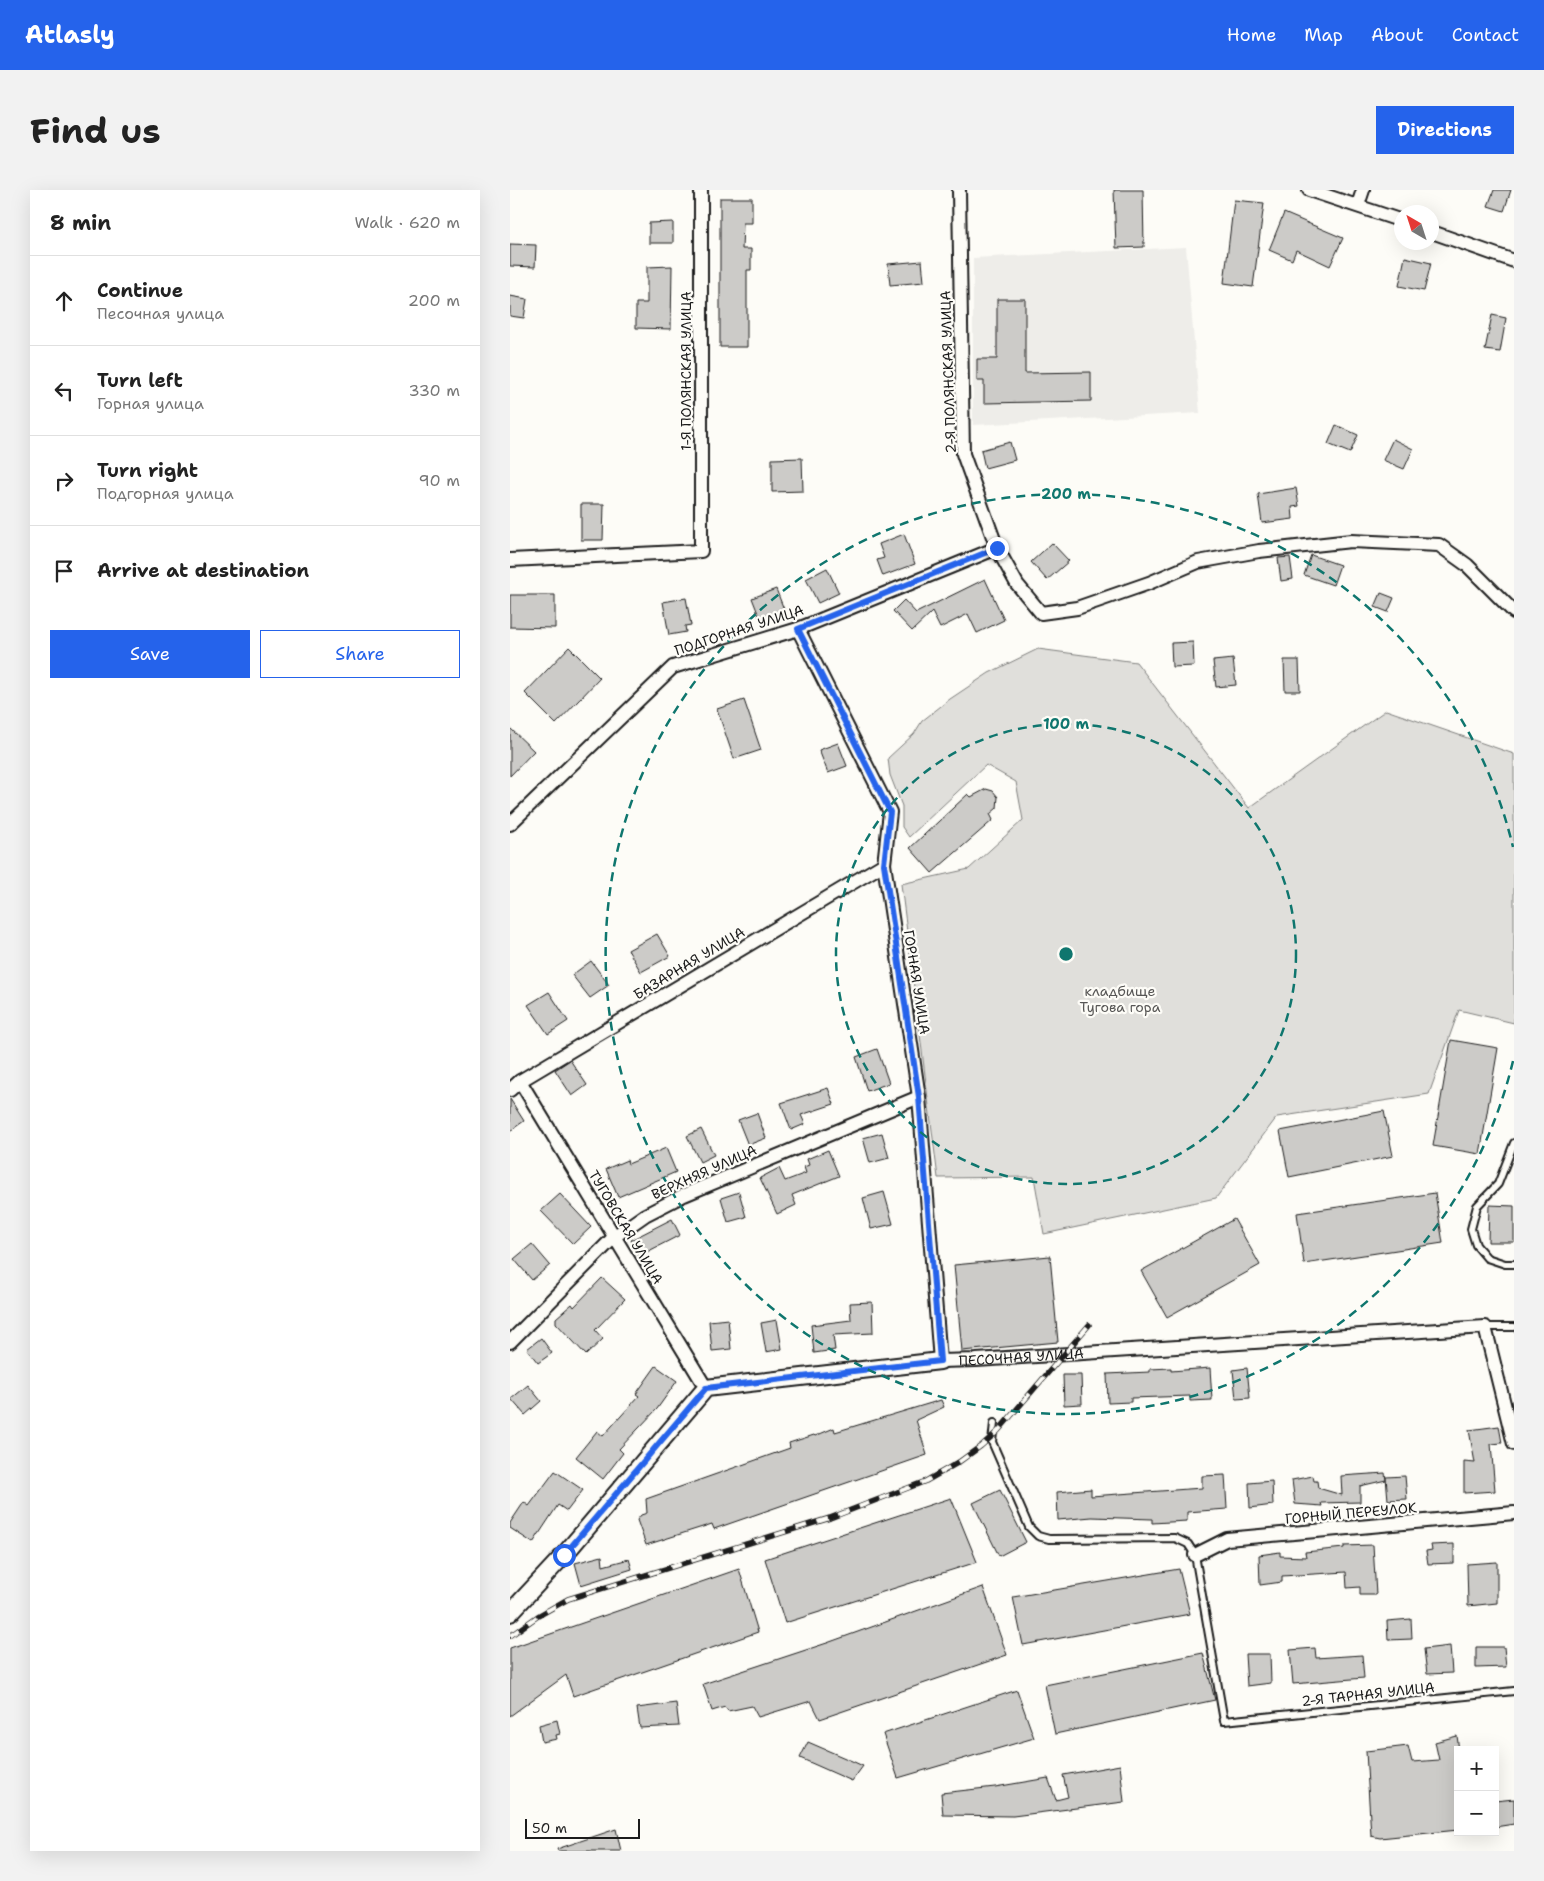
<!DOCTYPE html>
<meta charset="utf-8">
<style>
:root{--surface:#fff;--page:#f2f2f2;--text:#222;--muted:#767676;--line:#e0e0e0;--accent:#2563eb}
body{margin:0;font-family:"Shantell Sans",sans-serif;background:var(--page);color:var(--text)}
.controls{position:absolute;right:15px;bottom:15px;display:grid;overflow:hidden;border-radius:0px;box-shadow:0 5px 20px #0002}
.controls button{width:45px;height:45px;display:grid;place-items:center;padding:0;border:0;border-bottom:1px solid var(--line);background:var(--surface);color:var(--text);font:25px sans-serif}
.compass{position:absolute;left:884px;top:15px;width:45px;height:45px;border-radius:50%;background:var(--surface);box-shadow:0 5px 20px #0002;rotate:321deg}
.scale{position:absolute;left:15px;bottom:12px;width:115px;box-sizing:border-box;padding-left:5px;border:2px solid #1c1c1c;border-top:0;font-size:14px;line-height:18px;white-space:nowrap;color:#1c1c1c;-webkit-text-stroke:4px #fdfcf7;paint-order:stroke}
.stop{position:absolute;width:15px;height:15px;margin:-11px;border:4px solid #2563eb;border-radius:50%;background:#fff}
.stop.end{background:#2563eb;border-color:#fff;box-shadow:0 1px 5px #0008}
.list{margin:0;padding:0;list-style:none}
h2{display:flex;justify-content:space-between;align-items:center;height:65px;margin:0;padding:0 20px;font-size:21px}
h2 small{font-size:16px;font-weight:400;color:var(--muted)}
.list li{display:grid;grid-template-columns:32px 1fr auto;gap:15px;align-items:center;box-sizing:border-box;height:90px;padding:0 20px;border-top:1px solid var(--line)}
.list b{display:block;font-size:19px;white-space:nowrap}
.list p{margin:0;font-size:16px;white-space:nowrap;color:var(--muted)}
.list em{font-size:16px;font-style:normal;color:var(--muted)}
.actions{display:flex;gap:10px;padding:15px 20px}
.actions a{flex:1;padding:11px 0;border:1px solid var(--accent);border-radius:0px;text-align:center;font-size:18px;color:var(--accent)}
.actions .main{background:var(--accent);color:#fff}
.icon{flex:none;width:28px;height:28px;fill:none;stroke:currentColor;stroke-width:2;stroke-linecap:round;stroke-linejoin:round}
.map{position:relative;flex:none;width:1004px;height:1661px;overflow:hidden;border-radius:0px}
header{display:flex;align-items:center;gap:30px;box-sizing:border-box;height:70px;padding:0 25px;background:var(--accent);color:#fff}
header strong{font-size:24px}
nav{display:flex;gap:28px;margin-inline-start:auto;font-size:18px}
.intro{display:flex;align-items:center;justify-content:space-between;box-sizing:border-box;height:120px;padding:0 30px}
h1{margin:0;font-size:35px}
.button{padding:12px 22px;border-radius:0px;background:var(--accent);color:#fff;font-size:18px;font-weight:700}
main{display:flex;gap:30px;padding:0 30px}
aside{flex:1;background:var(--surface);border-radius:0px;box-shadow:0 5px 20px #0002}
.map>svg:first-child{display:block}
.built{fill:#eeede9}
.green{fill:#e0dfdb;stroke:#7e7e7c}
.building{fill:#cccbc8;stroke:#1c1c1c}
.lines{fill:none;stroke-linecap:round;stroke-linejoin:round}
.service-casing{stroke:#1c1c1c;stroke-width:10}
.minor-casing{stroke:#1c1c1c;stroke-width:16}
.tertiary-casing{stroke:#1c1c1c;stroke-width:20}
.service{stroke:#fdfcf7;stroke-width:6}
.minor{stroke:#fdfcf7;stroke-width:12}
.tertiary{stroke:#fdfcf7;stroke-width:16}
.rail-casing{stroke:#1c1c1c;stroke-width:5.5}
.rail{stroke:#fdfcf7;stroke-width:4;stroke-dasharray:11;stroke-linecap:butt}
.route{stroke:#2563eb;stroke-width:6}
.ring{fill:none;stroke:#0f766e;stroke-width:2.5;stroke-dasharray:9 6}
.labels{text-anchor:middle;stroke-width:4.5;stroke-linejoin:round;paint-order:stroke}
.street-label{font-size:14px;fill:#1c1c1c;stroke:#fdfcf7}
.park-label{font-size:14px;fill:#575655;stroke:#fdfcf7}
.centre{fill:#0f766e;stroke:#fdfcf7;stroke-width:2.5}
.ring-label{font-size:15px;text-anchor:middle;font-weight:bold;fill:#0f766e;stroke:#fdfcf7;stroke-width:4.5;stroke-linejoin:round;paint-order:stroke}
</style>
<header>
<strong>Atlasly</strong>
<nav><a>Home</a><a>Map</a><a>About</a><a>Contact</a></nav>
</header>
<div class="intro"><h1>Find us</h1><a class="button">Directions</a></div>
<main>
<aside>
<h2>8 min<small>Walk · 620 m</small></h2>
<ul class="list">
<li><svg class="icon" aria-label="ahead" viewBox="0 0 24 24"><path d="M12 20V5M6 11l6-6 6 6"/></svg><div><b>Continue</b><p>Песочная улица</p></div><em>200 m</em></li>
<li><svg class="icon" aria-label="left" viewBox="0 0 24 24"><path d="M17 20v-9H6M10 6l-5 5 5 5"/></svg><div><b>Turn left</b><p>Горная улица</p></div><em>330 m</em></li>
<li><svg class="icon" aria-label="right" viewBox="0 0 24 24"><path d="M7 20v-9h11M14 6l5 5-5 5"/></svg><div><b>Turn right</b><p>Подгорная улица</p></div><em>90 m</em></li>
<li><svg class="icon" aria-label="arrive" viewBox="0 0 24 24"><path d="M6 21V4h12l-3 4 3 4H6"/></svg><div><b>Arrive at destination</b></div></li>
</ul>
<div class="actions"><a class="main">Save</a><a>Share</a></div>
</aside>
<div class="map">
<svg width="1004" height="1661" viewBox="0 0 1004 1661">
<rect width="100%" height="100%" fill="#fdfcf7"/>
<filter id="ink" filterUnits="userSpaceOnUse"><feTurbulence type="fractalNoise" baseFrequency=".02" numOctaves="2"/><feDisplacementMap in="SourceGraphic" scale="10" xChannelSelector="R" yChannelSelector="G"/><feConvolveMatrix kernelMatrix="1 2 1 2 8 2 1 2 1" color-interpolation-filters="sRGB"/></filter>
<g filter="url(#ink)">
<path class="built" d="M 676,57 L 690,223 L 463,235 L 463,68 Z"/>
<path class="green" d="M 528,459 L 626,472 L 739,618 L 876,520 L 1004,564 L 1004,833 L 949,820 L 919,904 L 767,927 L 706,1008 L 534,1044 L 524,987 L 428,988 L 391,694 L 459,679 L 513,630 L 506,592 L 476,575 L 399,647 L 392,637 L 392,616 L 380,585 L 378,568 L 404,544 L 412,531 L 440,509 L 479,483 Z"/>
<g class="building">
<path d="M 604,0 L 633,0 L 634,57 L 606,58 Z"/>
<path d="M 984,0 L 1001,0 L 994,21 L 978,16 Z"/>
<path d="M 210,8 L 242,8 L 242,33 L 233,33 L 232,59 L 241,59 L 241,80 L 237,80 L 237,157 L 210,157 Z"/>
<path d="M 724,10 L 754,13 L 743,97 L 714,93 Z"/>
<path d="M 774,23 L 833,48 L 820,76 L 786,60 L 782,70 L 759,60 Z"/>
<path d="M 163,32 L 163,53 L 139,53 L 139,33 Z"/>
<path d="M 0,54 L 26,55 L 25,77 L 0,76 Z"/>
<path d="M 895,67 L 921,73 L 914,101 L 889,96 Z"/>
<path d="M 412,71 L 414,92 L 380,95 L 378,74 Z"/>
<path d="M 162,76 L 161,139 L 126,138 L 126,113 L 137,113 L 137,77 Z"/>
<path d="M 0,106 L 17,109 L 14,128 L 0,126 Z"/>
<path d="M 487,109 L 515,109 L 515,183 L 581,182 L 581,211 L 474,213 L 474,191 L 467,191 L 467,169 L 487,169 Z"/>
<path d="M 982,125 L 996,128 L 990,162 L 975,160 Z"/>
<path d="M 826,235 L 848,245 L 840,263 L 818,254 Z"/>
<path d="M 883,249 L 903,259 L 894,279 L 873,270 Z"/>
<path d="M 500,252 L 505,270 L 475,278 L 471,260 Z"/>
<path d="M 292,268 L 293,301 L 262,302 L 262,269 Z"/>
<path d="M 786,298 L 789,316 L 782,317 L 783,329 L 752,333 L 748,304 Z"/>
<path d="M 71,314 L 94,314 L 93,350 L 71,350 Z"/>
<path d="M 394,344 L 405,374 L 373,386 L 367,370 L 374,368 L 369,354 Z"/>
<path d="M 542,353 L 559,371 L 537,390 L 521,372 Z"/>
<path d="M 801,365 L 830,375 L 823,395 L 794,385 Z"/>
<path d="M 780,367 L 783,389 L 771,391 L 768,368 Z"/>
<path d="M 317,378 L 329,403 L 308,413 L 296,389 Z"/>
<path d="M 475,389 L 494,430 L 467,443 L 458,424 L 430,438 L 422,422 L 402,441 L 383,421 L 394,410 L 406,423 Z"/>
<path d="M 266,399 L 275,422 L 251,431 L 242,408 Z"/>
<path d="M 871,403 L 884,408 L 878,422 L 865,417 Z"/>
<path d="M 0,405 L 45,405 L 45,438 L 0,437 Z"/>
<path d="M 176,408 L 181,435 L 175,436 L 176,442 L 159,445 L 153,412 Z"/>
<path d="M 683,452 L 684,476 L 662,477 L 661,453 Z"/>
<path d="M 59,457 L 90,488 L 46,534 L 15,503 Z"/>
<path d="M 723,469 L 726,495 L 706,497 L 703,471 Z"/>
<path d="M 774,470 L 789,470 L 790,501 L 775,501 Z"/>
<path d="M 234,510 L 251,560 L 224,569 L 207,519 Z"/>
<path d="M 0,538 L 24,561 L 0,586 Z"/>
<path d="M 328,553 L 337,576 L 318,583 L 309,560 Z"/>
<path d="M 476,599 L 483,601 L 488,607 L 487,618 L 480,624 L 483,630 L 422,683 L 400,658 L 458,604 L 461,607 Z"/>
<path d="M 147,744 L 160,766 L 131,782 L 118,760 Z"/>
<path d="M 81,771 L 99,795 L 80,808 L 62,785 Z"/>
<path d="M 39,802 L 58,831 L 38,844 L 18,815 Z"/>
<path d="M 941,850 L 988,858 L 970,964 L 923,956 Z"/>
<path d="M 367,859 L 379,893 L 357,901 L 346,867 Z"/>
<path d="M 60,870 L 77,895 L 62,906 L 45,880 Z"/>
<path d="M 318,898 L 324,914 L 291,925 L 295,934 L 281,940 L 271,913 Z"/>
<path d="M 0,909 L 14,931 L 0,941 Z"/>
<path d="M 874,921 L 883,966 L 779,987 L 770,941 Z"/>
<path d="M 247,923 L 256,948 L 238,955 L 228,930 Z"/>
<path d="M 191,939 L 204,965 L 190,972 L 177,946 Z"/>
<path d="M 372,943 L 379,968 L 360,973 L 353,948 Z"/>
<path d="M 156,958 L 166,982 L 108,1007 L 96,979 L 117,970 L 118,974 Z"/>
<path d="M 318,960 L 329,986 L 282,1005 L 286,1015 L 267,1024 L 250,988 L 269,978 L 275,991 L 296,983 L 294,977 L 299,975 L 297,969 Z"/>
<path d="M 229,1002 L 236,1027 L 218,1032 L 211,1008 Z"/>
<path d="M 374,1002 L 383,1034 L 361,1039 L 353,1008 Z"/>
<path d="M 925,1003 L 933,1053 L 794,1074 L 787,1023 Z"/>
<path d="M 50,1004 L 81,1037 L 63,1054 L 31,1021 Z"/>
<path d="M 979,1015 L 1004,1016 L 1004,1052 L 978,1052 Z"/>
<path d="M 162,1029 L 170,1045 L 129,1066 L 121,1050 Z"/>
<path d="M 724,1029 L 750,1075 L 657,1127 L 631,1081 Z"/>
<path d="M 22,1054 L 40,1075 L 22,1090 L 4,1069 Z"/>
<path d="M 540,1066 L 548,1152 L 452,1161 L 444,1075 Z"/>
<path d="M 92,1088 L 115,1109 L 85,1140 L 93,1149 L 76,1165 L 46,1133 L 46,1128 L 62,1114 L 64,1117 Z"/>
<path d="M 362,1112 L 363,1143 L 323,1145 L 325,1160 L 304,1163 L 301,1135 L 341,1130 L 340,1113 Z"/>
<path d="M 218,1129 L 221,1159 L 202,1161 L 199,1131 Z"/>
<path d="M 267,1130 L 272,1159 L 256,1162 L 251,1133 Z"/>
<path d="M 31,1148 L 42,1163 L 28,1173 L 17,1159 Z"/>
<path d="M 146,1176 L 167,1191 L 147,1219 L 109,1259 L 113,1263 L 93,1289 L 66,1267 L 87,1241 L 93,1246 L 129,1206 L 126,1204 Z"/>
<path d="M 661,1178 L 661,1181 L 700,1178 L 702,1210 L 680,1211 L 680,1206 L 621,1208 L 621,1212 L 598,1213 L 597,1184 L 640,1182 L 640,1179 Z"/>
<path d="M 737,1178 L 740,1208 L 726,1209 L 723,1180 Z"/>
<path d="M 553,1185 L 571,1185 L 572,1214 L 554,1215 Z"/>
<path d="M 18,1195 L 31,1211 L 15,1225 L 1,1209 Z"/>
<path d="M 431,1210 L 434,1217 L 406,1230 L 417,1265 L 204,1339 L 202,1334 L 136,1355 L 127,1330 L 131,1325 L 137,1323 L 136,1309 L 280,1258 L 279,1253 L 304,1245 L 305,1246 L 324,1238 L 325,1242 Z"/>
<path d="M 989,1236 L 992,1253 L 981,1254 L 985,1301 L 954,1303 L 954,1272 L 965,1273 L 959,1240 Z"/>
<path d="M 45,1281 L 73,1300 L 57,1321 L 48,1315 L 23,1353 L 0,1338 L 0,1333 L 14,1312 L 19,1316 Z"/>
<path d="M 875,1283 L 876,1290 L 850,1296 L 850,1312 L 811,1313 L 812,1316 L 785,1314 L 782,1290 L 803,1286 L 804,1291 L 807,1291 L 808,1298 L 832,1305 L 831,1286 Z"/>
<path d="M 715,1285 L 717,1319 L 677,1322 L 677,1331 L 642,1333 L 642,1329 L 582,1327 L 548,1330 L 547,1302 L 581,1299 L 581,1306 L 692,1298 L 692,1286 Z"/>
<path d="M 895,1286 L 897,1309 L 878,1310 L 876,1287 Z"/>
<path d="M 762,1291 L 763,1315 L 740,1318 L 739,1293 Z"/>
<path d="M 490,1300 L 516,1352 L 489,1366 L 463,1313 Z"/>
<path d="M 441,1308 L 467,1372 L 275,1433 L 255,1369 Z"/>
<path d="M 944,1354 L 944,1373 L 918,1374 L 916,1361 L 922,1360 L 921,1355 Z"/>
<path d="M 863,1355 L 866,1405 L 850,1405 L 850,1397 L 837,1398 L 836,1382 L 772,1386 L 772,1392 L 750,1395 L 749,1365 L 770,1362 L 770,1366 L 796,1367 L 795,1362 L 834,1358 L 834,1356 Z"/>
<path d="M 92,1366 L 93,1376 L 119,1369 L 122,1379 L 71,1395 L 65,1373 Z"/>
<path d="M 987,1372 L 987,1413 L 958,1416 L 957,1374 Z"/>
<path d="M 229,1379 L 248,1442 L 63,1506 L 56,1485 L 0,1526 L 0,1458 Z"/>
<path d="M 669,1379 L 680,1424 L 513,1455 L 503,1407 Z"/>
<path d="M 473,1397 L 497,1465 L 310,1529 L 301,1511 L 248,1527 L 242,1516 L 218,1521 L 215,1517 L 202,1521 L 193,1494 L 317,1453 Z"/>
<path d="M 901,1429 L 902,1449 L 878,1450 L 877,1431 Z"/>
<path d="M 940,1456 L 942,1483 L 917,1484 L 914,1459 Z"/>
<path d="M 966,1457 L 994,1457 L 996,1477 L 966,1478 Z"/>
<path d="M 805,1458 L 806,1468 L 852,1465 L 854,1488 L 783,1494 L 780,1460 Z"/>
<path d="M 693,1463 L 705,1510 L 545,1544 L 535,1495 Z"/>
<path d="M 735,1464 L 760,1464 L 761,1493 L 737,1496 Z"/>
<path d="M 507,1500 L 524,1548 L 388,1588 L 373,1544 Z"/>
<path d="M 166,1513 L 169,1536 L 130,1538 L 127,1518 Z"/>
<path d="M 47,1530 L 50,1544 L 46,1545 L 47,1549 L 32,1552 L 29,1535 Z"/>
<path d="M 947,1546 L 949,1560 L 948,1560 L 948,1640 L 870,1648 L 861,1646 L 856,1561 L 898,1556 L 902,1572 L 929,1570 L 925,1552 Z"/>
<path d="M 298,1552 L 342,1571 L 353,1576 L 342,1591 L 290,1568 Z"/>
<path d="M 610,1575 L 614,1612 L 503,1626 L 433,1625 L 431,1603 L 485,1597 L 538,1588 L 546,1610 L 558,1607 L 553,1585 Z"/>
<path d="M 1004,1609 L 1004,1634 L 985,1637 L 985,1611 Z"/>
<path d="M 106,1639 L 111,1661 L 48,1661 L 47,1659 Z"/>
</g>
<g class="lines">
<defs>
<g id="service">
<path d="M 1004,953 L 988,994 L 967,1016 L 961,1039 L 966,1055 L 977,1068 L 995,1074 L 1004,1074"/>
<path d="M 975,1137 L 1004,1137"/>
<path d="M 484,1233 L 482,1252 L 519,1337 L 528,1346 L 539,1349 L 665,1348 L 678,1354 L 685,1365 L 714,1531 L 1004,1501"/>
</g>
<g id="minor">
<path d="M 449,0 L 453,264 L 487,358 L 507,394 L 531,423 L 567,418 L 639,393 L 688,372 L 749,361 L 841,351 L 929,355 L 957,375 L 1004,422"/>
<path d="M 799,0 L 892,31"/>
<path d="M 848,15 L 853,0"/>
<path d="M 922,42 L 1004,71"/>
<path d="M 0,370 L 191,361 L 191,0"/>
<path id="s1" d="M 288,439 L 380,622 L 374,674 L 409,907 L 430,1171 L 466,1170 L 975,1137 L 1004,1254"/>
<path d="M 0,634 L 163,477 L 288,439 L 487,358"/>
<path d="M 10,891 L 196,1198"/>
<path d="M 0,900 L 10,891 L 374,674"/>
<path d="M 0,1152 L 105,1046 L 135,1025 L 174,1005 L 409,907"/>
<path d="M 685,1365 L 717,1349 L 1004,1323"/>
</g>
<path id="tertiary" d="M 0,1423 L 54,1365 L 196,1198 L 430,1171"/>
</defs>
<use href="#service" class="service-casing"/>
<use href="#minor" class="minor-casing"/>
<use href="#tertiary" class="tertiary-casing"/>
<use href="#service" class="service"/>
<use href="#minor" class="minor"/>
<use href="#tertiary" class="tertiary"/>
<defs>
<path id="rail" d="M 0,1446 L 28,1426 L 58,1409 L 320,1328 L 416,1291 L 449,1272 L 471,1256 L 488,1241 L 579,1135"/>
</defs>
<use href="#rail" class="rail-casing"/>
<use href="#rail" class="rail"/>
</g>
</g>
<g class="lines" filter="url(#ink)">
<path class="route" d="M 54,1365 L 196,1198 L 430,1171 L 409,907 L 374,674 L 380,622 L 288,439 L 487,358"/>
</g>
<g class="ring">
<circle cx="556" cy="764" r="230"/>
<path d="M1003 871A460 460 0 1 1 1003 657"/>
</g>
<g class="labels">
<g class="street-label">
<text transform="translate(176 181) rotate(-90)" y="5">1-Я ПОЛЯНСКАЯ УЛИЦА</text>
<text transform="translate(438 182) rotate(-92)" y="5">2-Я ПОЛЯНСКАЯ УЛИЦА</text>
<text transform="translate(229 440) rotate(-18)" y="5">ПОДГОРНАЯ УЛИЦА</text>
<text transform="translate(179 773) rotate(-31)" y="5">БАЗАРНАЯ УЛИЦА</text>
<text transform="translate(407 792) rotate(81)" y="5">ГОРНАЯ УЛИЦА</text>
<text transform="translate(194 982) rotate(-24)" y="5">ВЕРХНЯЯ УЛИЦА</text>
<text transform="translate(116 1037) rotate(59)" y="5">ТУГОВСКАЯ УЛИЦА</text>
<text dy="5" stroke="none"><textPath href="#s1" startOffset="839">ПЕСОЧНАЯ УЛИЦА</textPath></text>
<text transform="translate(841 1323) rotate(-5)" y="5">ГОРНЫЙ ПЕРЕУЛОК</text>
<text transform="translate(858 1504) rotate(-6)" y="5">2-Я ТАРНАЯ УЛИЦА</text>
</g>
<g class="park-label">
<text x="610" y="806">кладбище<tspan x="610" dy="16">Тугова гора</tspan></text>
</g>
</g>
<circle cx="556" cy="764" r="8" class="centre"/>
<g class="ring-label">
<text x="556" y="309">200 m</text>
<text x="556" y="539">100 m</text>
</g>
</svg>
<div class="controls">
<button>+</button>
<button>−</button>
</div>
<svg class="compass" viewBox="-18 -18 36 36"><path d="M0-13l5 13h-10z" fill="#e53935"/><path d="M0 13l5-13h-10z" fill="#767676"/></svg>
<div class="scale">50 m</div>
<div class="stop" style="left:54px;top:1365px"></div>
<div class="stop end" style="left:487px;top:358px"></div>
</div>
</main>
